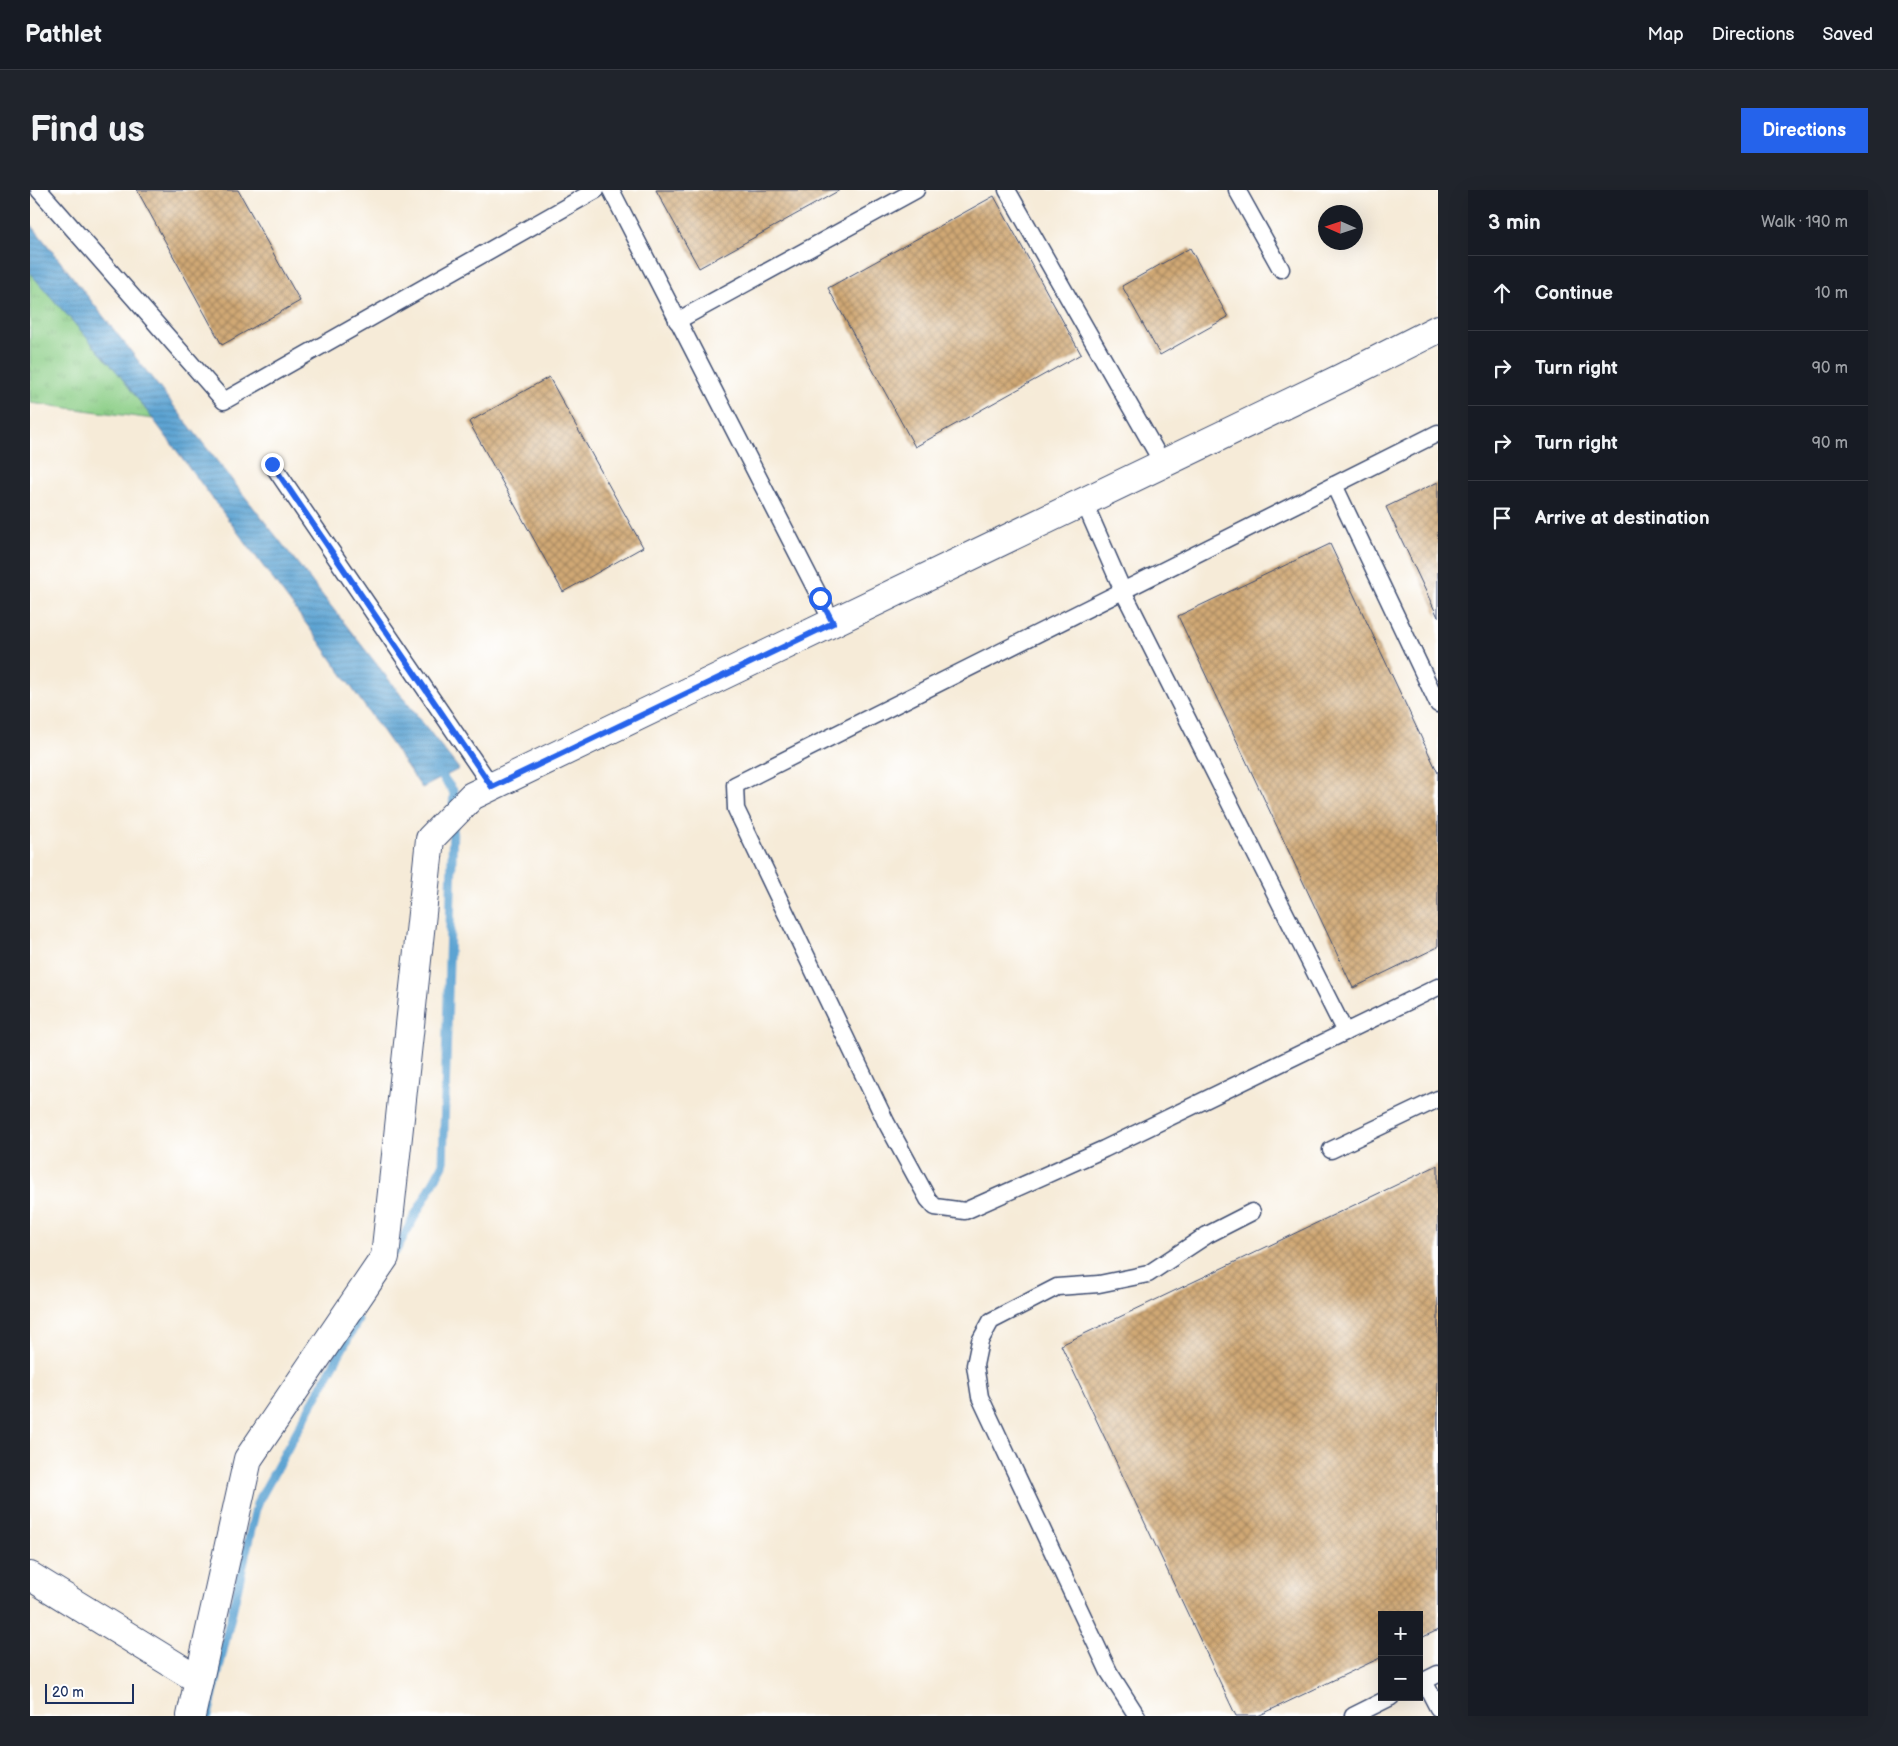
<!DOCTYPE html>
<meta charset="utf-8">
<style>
:root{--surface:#171b24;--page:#20242c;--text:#f1f3f6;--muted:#9ea1a6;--line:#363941;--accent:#2563eb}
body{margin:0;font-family:"Balsamiq Sans",sans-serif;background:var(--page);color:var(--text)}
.controls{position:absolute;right:15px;bottom:15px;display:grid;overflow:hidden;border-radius:0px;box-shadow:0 5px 20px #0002}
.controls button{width:45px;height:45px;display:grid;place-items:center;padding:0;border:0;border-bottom:1px solid var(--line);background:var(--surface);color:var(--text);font:25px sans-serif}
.compass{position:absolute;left:1288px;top:15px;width:45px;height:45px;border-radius:50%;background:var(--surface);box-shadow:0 5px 20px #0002;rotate:273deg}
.scale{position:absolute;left:15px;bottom:12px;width:89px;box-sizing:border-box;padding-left:5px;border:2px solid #1b2f5e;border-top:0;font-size:14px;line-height:18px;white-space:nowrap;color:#1b2f5e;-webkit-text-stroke:4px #fff;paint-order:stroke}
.stop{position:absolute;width:15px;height:15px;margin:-11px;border:4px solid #2563eb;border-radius:50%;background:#fff}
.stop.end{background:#2563eb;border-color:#fff;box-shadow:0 1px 5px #0008}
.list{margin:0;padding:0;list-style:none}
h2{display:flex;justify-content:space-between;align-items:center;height:65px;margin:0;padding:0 20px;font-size:21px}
h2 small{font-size:16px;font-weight:400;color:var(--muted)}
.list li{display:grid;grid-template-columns:32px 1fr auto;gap:15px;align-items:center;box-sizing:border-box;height:75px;padding:0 20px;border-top:1px solid var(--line)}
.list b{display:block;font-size:19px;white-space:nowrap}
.list em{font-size:16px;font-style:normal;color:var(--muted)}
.icon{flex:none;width:28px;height:28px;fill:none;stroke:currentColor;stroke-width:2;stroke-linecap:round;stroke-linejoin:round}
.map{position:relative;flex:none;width:1408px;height:1526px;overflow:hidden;border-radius:0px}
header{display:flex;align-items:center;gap:30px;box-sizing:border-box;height:70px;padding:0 25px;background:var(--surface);border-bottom:1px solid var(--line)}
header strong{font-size:24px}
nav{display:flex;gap:28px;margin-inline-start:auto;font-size:18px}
.intro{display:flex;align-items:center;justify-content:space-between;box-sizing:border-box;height:120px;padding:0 30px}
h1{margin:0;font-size:35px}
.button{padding:12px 22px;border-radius:0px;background:var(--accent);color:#fff;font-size:18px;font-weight:700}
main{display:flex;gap:30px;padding:0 30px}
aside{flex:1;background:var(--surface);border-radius:0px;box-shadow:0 5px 20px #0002}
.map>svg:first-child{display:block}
.grass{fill:url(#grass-tufts);stroke:#547f73}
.water{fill:url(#water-rules);stroke:#3b6998}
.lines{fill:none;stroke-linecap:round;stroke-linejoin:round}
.stream{stroke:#5ba3d2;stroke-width:9}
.building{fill:url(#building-cross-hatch)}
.lane-casing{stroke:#3c4b70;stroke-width:19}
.street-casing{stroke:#3c4b70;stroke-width:30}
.secondary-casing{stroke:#3c4b70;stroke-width:30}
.lane{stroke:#fff;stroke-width:16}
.street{stroke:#fff;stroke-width:28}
.secondary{stroke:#fff;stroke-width:28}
.route{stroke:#2563eb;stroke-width:6}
</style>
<header>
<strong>Pathlet</strong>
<nav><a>Map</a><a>Directions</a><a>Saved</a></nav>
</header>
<div class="intro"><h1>Find us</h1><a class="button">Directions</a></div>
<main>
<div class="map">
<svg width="1408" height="1526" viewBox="0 0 1408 1526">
<defs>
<pattern id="grass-tufts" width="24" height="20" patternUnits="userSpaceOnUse" patternTransform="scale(1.25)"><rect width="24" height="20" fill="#8dcf88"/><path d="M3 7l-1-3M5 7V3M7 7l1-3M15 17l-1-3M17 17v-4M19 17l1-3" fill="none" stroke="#79b278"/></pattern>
<pattern id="water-rules" width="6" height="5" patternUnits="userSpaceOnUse" patternTransform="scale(1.25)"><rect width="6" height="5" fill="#5ba3d2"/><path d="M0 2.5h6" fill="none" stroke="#4a85ae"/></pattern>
<pattern id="building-cross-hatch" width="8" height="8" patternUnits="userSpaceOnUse" patternTransform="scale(1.25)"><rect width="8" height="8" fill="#d0a874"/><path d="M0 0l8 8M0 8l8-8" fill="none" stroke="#a88962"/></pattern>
</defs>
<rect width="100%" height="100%" fill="#fff"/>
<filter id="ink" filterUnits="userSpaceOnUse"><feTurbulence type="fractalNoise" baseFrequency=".02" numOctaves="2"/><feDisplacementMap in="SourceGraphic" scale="10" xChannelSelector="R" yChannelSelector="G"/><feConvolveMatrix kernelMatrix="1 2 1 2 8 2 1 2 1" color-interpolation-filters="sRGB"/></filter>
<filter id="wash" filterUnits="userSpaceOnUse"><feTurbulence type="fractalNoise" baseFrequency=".0096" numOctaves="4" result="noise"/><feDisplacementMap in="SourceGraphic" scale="20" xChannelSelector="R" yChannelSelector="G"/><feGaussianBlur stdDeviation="1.12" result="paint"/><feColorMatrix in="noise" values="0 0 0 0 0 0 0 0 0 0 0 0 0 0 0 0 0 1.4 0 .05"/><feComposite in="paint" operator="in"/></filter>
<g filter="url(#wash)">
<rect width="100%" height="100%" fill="#f6ebd8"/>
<path class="grass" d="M 0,83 L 88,183 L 123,229 L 0,213 Z"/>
<path class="water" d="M 0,33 L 429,579 L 392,598 L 289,451 L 123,229 L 88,183 L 0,83 Z"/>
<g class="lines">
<g class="stream">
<path d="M 406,578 L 424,602 L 423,617"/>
<path d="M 365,1062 L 413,975 L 423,635"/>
<path d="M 178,1526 L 227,1314 L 328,1130"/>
</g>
</g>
<g id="blocks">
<g class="building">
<path d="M 107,0 L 208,0 L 270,111 L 192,155 Z"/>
<path d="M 626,0 L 810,0 L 669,78 Z"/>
<path d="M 964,6 L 1051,164 L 885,257 L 798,98 Z"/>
<path d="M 1160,58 L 1198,127 L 1130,165 L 1092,96 Z"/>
<path d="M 519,187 L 613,357 L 533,402 L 439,232 Z"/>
<path d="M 1408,292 L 1408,427 L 1356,317 Z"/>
<path d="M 1300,354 L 1408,583 L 1408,757 L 1323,798 L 1148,426 Z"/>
<path d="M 1408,975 L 1408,1440 L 1389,1449 L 1389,1425 L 1352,1425 L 1352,1467 L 1228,1526 L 1206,1526 L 1031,1155 Z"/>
</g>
</g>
</g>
<g filter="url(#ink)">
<use href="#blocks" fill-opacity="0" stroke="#3c4b70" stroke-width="1"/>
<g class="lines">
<defs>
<g id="lane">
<path d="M 9,0 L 194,211 L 566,0"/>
<path d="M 581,0 L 803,433"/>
<path d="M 977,0 L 1133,274"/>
<path d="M 1207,0 L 1251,79"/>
<path d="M 647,131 L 886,0"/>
<path d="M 1408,243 L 721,587 L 705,595 L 706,619 L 856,932 L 898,1009 L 905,1017 L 935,1021 L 1074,959 L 1408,797"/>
<path d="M 242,274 L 462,597"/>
<path d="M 1304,295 L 1408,514"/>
<path d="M 1054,312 L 1093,401 L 1315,842"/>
<path d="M 1301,960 L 1408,909"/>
<path d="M 1394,1491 L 1408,1484"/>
<path d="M 1389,1494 L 1394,1491 L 1408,1518"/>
<path d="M 1107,1526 L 1079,1482 L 950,1207 L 945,1175 L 950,1151 L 961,1131 L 1027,1097 L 1069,1094 L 1118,1084 L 1177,1045 L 1222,1022"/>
<path d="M 1323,1526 L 1361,1507"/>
</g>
<path id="street" d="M 0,1386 L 169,1490"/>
<path id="secondary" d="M 161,1526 L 218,1269 L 355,1067 L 400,649 L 442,606 L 1311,188 L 1408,139"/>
</defs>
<use href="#lane" class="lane-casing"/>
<use href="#street" class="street-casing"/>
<use href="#secondary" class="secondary-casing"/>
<use href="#lane" class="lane"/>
<use href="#street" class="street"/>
<use href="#secondary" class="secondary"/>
</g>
</g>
<g class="lines" filter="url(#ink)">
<path class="route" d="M 242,274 L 462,597 L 803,433 L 790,408"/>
</g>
</svg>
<div class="controls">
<button>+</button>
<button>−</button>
</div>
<svg class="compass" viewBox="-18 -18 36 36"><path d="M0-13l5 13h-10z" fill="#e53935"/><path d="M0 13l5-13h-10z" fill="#9ea1a6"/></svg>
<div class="scale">20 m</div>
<div class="stop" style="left:790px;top:408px"></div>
<div class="stop end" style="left:242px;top:274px"></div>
</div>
<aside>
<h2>3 min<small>Walk · 190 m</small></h2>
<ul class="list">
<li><svg class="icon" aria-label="ahead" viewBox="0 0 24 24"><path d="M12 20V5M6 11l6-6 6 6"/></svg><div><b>Continue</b></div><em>10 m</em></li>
<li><svg class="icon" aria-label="right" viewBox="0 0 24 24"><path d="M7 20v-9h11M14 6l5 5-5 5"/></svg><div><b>Turn right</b></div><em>90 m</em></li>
<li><svg class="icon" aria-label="right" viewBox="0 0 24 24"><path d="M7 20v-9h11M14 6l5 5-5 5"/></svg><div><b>Turn right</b></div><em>90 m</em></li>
<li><svg class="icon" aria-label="arrive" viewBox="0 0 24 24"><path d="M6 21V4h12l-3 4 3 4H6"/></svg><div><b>Arrive at destination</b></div></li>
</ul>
</aside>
</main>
